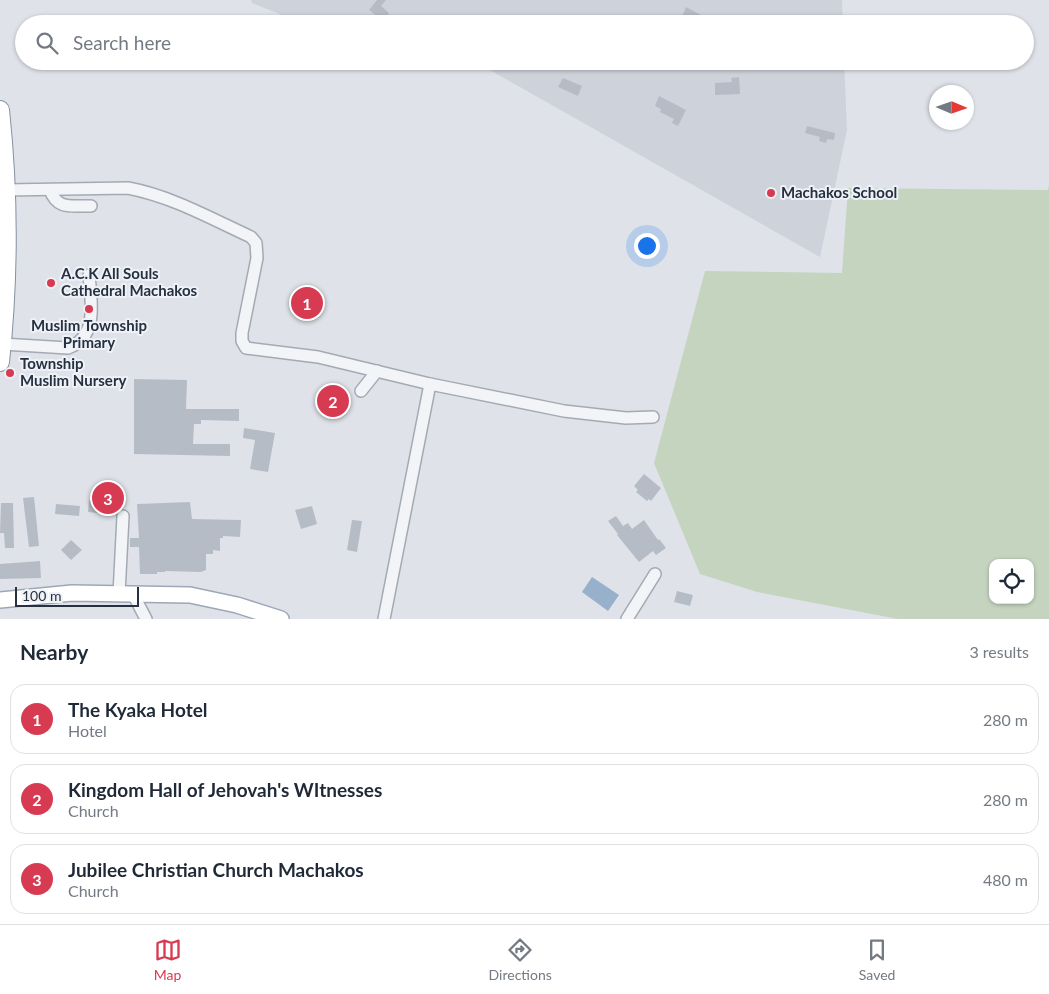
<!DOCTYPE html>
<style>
:root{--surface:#fff;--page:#f6f6f7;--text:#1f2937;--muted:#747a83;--line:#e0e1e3;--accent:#d73b51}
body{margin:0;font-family:Lato,sans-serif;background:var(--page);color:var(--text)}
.controls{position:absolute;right:15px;bottom:15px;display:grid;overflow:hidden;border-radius:10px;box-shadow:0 1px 4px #0004}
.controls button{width:45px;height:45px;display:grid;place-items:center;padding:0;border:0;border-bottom:1px solid var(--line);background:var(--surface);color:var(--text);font:25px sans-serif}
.compass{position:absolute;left:929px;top:85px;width:45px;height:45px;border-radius:50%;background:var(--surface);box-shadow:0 1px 4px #0004;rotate:92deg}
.scale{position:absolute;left:15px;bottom:12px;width:124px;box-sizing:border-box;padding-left:5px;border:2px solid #273041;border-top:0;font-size:14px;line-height:18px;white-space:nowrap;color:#273041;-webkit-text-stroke:4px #eef2f7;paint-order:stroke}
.you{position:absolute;left:646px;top:245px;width:18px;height:18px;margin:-12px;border:4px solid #fff;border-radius:50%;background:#1a73e8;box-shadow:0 0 0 8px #1a73e833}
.badge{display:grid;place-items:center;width:32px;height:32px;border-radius:50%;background:var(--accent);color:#fff;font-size:16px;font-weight:700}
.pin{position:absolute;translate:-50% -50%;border:2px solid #fff;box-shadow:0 1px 5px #0006}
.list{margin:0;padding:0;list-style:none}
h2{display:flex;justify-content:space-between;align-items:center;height:65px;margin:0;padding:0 20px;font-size:21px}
h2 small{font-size:16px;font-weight:400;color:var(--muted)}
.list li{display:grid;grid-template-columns:32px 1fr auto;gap:15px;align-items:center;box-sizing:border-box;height:70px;margin:0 10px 10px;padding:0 10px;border:1px solid var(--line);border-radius:15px}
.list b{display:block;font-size:19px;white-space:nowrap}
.list p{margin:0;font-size:16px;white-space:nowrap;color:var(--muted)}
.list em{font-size:16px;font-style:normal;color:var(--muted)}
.icon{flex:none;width:28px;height:28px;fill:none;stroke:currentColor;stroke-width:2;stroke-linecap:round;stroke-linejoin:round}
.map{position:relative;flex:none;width:1049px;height:619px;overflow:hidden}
.search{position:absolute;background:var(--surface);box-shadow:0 1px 4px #0004;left:15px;right:15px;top:15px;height:55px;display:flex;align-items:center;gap:12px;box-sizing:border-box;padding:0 18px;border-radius:28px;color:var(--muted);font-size:19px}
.sheet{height:305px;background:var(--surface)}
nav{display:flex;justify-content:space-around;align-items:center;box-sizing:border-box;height:70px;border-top:1px solid var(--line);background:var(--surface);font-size:14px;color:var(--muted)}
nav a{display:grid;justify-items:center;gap:2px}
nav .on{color:var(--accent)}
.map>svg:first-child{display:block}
.built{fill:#cdd2db}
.green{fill:#c4d4bf;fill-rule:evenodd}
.water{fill:#97b0cc}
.building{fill:#b6bcc6}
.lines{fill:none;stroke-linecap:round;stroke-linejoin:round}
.minor-casing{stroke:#a4aab3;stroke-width:14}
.major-casing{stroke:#9da7b6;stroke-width:18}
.highway-casing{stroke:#8590a1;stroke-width:20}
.minor{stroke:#f2f4f7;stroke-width:11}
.major{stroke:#fff;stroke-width:15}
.highway{stroke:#fff;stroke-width:18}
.poi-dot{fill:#d73b51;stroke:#eef2f7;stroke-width:2}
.labels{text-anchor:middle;stroke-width:4;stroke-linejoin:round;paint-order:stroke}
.poi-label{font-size:15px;font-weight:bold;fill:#273041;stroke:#eef2f7;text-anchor:start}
</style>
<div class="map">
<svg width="1049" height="619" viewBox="0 0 1049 619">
<rect width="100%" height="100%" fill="#dfe3e9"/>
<g class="built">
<path d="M 251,0 L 842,0 L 843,24 L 304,24 L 252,3 Z"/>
<path d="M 474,61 L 844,61 L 847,130 L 820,257 Z"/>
</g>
<path class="green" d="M 1049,185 L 1049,619 L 898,619 L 757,592 L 700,574 L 654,463 L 705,271 L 842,273 L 848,188 L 1048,190 ZM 993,563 L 1030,563 L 1030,600 L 993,600 Z"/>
<path class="water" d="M 592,577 L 619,595 L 608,611 L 582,592 Z"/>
<g class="building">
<path d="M 377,0 L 386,0 L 381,6 L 389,13 L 383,21 L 369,10 Z"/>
<path d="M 686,7 L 701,15 L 696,24 L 691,24 L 681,19 Z"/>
<path d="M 739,77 L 740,94 L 715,95 L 715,83 L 732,82 L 731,78 Z"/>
<path d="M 563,78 L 582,86 L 578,96 L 558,87 Z"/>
<path d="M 659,96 L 686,110 L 678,126 L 672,123 L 674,119 L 660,112 L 661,109 L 655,106 Z"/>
<path d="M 807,126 L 835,133 L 834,140 L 827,139 L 826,143 L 819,141 L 820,137 L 805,133 Z"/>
<path d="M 134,379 L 187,380 L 186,409 L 239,409 L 239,421 L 201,420 L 201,424 L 194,424 L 193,444 L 230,444 L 230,456 L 134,454 Z"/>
<path d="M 244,428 L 275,433 L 268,472 L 250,469 L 255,440 L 243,438 Z"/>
<path d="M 644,474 L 661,488 L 651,501 L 649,499 L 647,501 L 636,492 L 638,490 L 634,486 Z"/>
<path d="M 34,497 L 39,546 L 29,547 L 23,498 Z"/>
<path d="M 89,500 L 111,501 L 111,504 L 118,505 L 116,515 L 88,512 Z"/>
<path d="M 190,502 L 192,519 L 241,520 L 240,537 L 223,536 L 223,538 L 220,538 L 220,551 L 213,550 L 213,554 L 206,554 L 206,570 L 201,572 L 165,571 L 165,572 L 157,572 L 157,574 L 140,574 L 139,547 L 130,547 L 130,538 L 139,538 L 137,504 Z"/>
<path d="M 1,503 L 13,503 L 14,548 L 5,548 L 4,533 L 0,533 Z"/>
<path d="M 56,504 L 80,506 L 79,516 L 55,514 Z"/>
<path d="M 312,506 L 317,524 L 301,529 L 295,510 Z"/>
<path d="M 616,516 L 623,526 L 628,523 L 632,529 L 644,520 L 658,540 L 659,539 L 666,548 L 656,555 L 653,551 L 639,562 L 617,535 L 618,534 L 608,521 Z"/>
<path d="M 352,520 L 362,521 L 357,552 L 347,550 Z"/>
<path d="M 71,540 L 82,550 L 71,560 L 61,550 Z"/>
<path d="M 40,561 L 41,578 L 0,579 L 0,564 Z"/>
<path d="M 677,591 L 693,595 L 690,606 L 674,602 Z"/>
</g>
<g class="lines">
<defs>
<g id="minor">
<path d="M 6,190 L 128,188 C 171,196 212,219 251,237 L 256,243 L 257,258 L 242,333 L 242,341 L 246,348 L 318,357 L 430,384 L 564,411 L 626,418 L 653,417"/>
<path d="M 50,190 C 58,211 72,205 91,206"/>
<path d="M 2,344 L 68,348 C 99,337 91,300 89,275"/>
<path d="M 361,391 L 377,371"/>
<path d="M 119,594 L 123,516"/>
<path d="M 133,594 L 146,619"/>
<path d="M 384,619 L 430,384"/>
<path d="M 627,619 L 655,574"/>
</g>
<path id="major" d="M 0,600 L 72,593 L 190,595 L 237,605 L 281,619"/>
<path id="highway" d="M 0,110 C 9,194 9,278 0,362"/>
</defs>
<use href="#minor" class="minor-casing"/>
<use href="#major" class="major-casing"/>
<use href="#highway" class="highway-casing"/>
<use href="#minor" class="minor"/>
<use href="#major" class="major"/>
<use href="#highway" class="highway"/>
</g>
<g class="poi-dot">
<circle cx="771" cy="193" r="5"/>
<circle cx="51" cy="283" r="5"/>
<circle cx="89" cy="309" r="5"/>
<circle cx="10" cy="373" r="5"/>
</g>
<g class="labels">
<g class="poi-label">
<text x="781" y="198">Machakos School</text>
<text x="61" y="279">A.C.K All Souls<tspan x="61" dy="17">Cathedral Machakos</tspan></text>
<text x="89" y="331" text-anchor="middle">Muslim Township<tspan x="89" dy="17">Primary</tspan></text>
<text x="20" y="369">Township<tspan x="20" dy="17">Muslim Nursery</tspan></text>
</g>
</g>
</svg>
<div class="controls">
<button><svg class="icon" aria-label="locate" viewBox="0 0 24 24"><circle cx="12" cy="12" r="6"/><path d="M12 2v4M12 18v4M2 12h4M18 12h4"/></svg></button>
</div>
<svg class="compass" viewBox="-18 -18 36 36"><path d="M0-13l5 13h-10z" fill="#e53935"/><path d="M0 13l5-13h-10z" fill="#747a83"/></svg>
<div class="scale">100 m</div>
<div class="you"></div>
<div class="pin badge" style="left:307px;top:303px">1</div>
<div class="pin badge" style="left:333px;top:401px">2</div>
<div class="pin badge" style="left:108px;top:498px">3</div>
<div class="search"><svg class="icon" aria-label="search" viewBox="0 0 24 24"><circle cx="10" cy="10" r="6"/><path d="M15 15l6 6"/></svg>Search here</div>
</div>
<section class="sheet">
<h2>Nearby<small>3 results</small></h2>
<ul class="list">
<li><span class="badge">1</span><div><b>The Kyaka Hotel</b><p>Hotel</p></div><em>280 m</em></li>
<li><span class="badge">2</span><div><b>Kingdom Hall of Jehovah's WItnesses</b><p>Church</p></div><em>280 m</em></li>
<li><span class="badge">3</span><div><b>Jubilee Christian Church Machakos</b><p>Church</p></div><em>480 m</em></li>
</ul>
</section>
<nav>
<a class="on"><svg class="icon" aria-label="map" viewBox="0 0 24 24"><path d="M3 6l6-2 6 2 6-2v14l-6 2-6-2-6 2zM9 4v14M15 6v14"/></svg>Map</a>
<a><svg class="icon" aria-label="directions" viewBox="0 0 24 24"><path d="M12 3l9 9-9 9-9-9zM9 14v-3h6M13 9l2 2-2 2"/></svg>Directions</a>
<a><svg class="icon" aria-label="saved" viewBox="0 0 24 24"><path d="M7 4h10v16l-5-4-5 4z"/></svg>Saved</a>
</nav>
